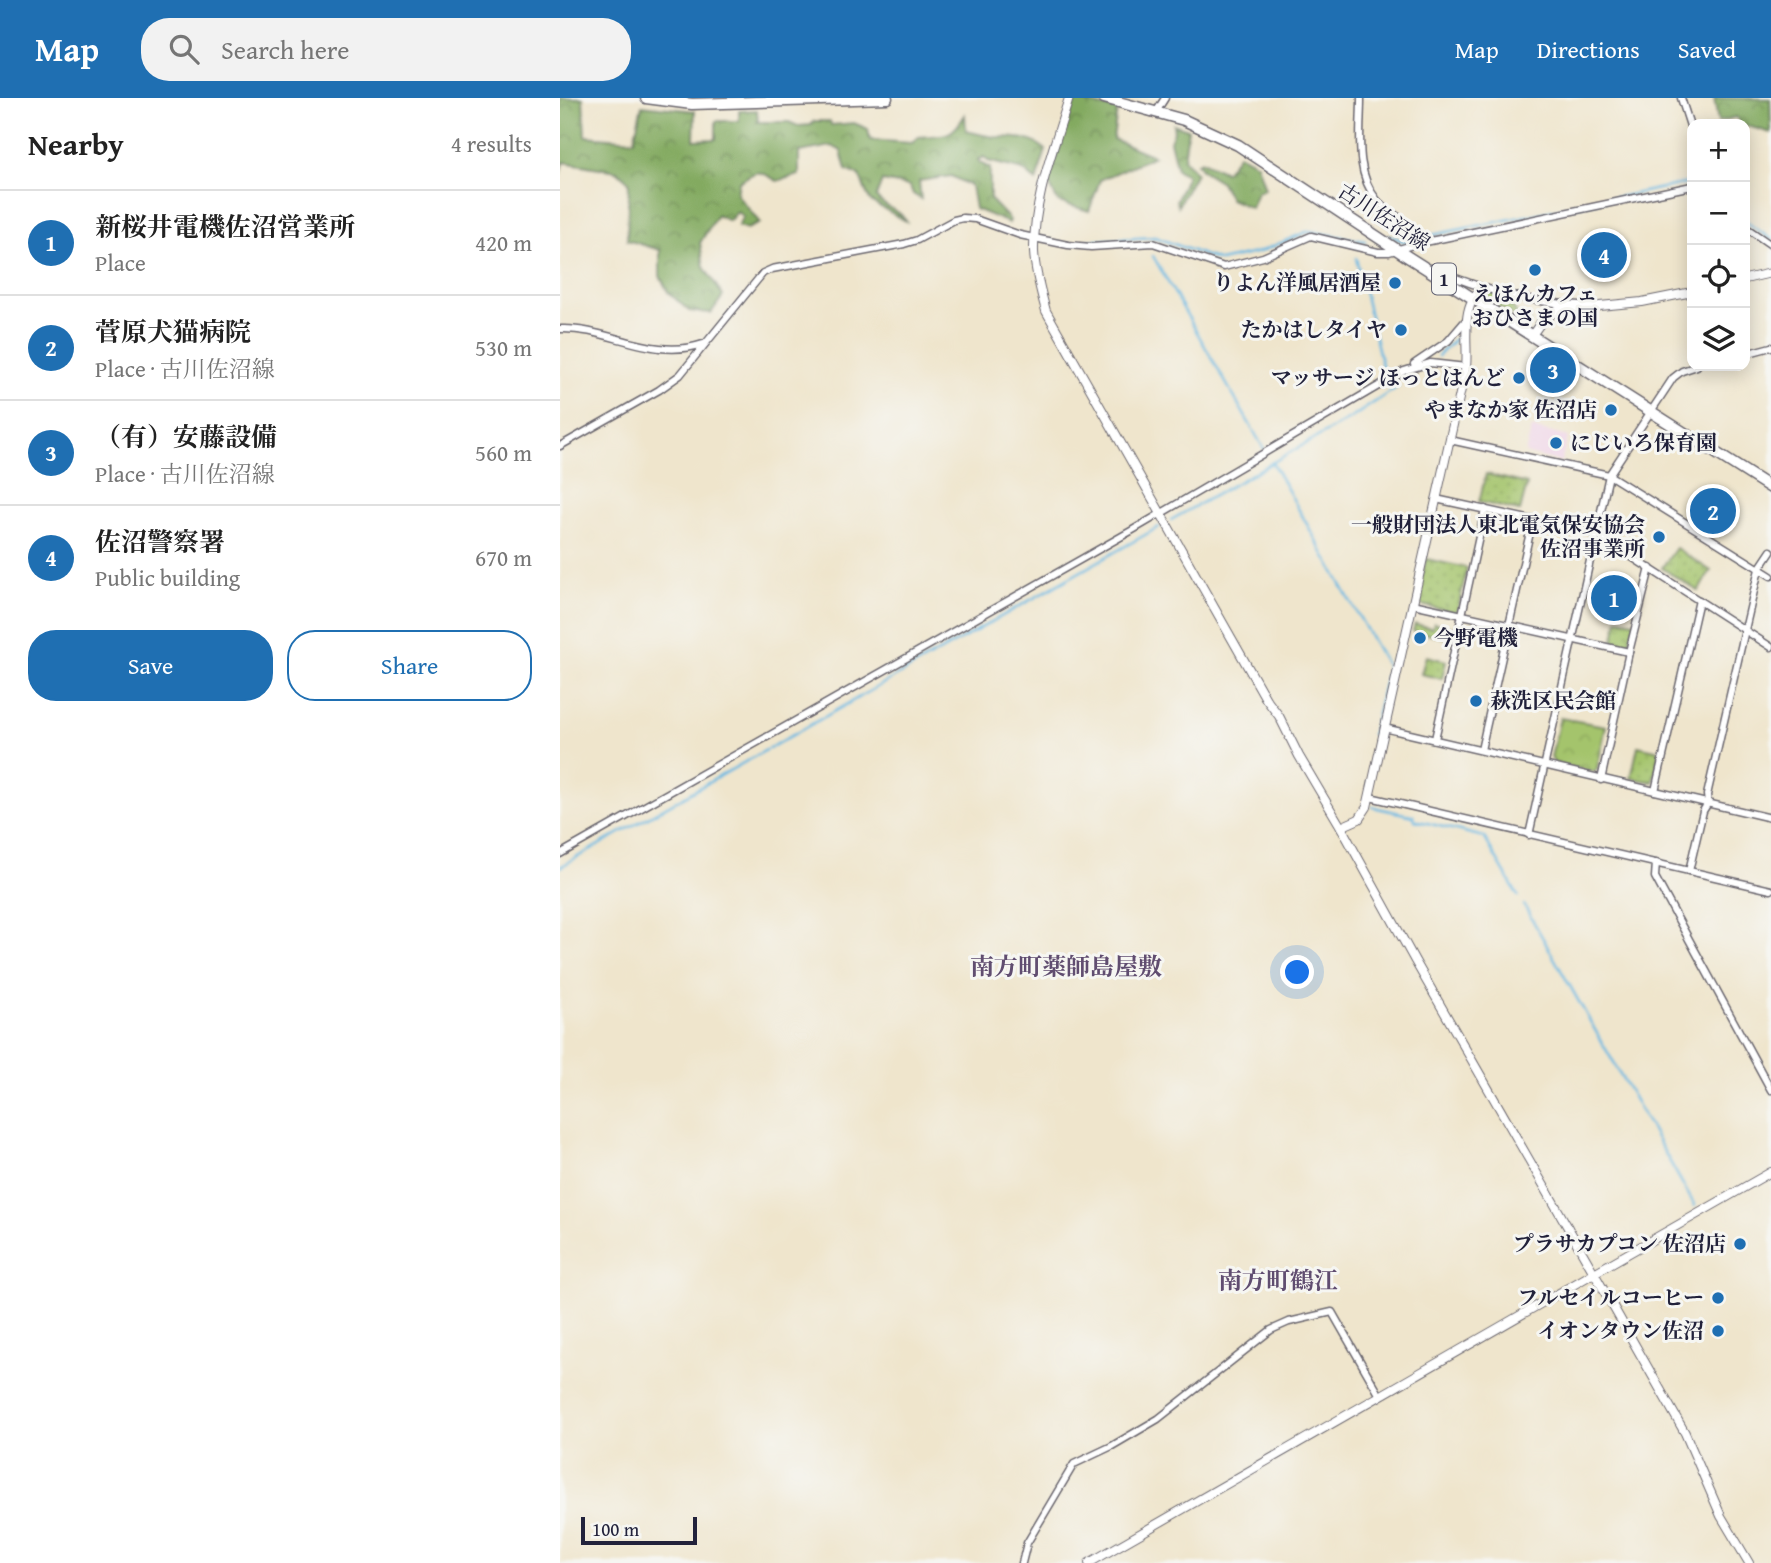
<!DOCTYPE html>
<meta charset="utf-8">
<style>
:root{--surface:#fff;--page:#f2f2f2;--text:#222;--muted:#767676;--line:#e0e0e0;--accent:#1f6fb2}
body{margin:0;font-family:"Gentium Book Plus","Noto Serif JP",serif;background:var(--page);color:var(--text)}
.controls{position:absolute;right:21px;top:21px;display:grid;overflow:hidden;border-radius:14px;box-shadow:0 4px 18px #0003}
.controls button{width:63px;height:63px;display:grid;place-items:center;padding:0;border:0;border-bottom:2px solid var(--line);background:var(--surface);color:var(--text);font:35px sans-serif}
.scale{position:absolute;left:21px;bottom:18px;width:116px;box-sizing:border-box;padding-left:7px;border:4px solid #22223b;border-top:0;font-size:19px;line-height:24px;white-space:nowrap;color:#22223b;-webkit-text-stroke:5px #f6f6f2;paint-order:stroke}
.you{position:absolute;left:738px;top:875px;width:24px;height:24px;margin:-18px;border:5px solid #fff;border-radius:50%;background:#1a73e8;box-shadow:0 0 0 10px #1a73e833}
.badge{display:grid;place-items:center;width:46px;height:46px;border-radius:50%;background:var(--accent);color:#fff;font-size:23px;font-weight:700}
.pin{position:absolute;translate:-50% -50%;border:4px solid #fff;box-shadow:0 2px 7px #0006}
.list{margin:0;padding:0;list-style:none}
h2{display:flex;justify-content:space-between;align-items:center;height:91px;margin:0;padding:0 28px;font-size:30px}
h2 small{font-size:23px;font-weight:400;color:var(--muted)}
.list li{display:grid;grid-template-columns:46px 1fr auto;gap:21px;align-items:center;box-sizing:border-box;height:105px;padding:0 28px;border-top:2px solid var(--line)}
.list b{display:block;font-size:26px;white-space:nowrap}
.list p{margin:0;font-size:23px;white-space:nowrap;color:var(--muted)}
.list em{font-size:23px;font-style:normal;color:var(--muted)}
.actions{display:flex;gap:14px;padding:21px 28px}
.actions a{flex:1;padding:16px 0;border:2px solid var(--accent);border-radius:28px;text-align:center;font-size:24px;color:var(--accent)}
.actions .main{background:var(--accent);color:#fff}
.icon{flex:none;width:38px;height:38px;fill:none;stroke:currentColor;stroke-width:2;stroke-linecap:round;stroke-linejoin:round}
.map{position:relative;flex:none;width:1211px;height:1465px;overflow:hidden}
header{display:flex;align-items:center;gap:42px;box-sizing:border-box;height:98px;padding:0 35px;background:var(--accent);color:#fff}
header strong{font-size:33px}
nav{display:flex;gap:38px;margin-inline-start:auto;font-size:24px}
.search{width:490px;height:63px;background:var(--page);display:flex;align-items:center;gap:18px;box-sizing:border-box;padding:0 24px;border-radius:28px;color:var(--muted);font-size:26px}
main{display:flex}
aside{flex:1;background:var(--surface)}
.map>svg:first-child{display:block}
.built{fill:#efd0e6}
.grass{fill:url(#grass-dots);stroke:#637354;stroke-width:2}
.forest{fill:url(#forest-crowns);stroke:#52664e;stroke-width:2}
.park{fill:url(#park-crowns);stroke:#637354;stroke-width:2}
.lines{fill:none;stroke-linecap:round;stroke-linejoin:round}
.stream{stroke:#67b8e2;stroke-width:2.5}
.minor-casing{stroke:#6a666e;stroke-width:9}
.tertiary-casing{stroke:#6a666e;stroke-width:10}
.primary-casing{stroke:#6a666e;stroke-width:13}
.minor{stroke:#fff;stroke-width:6}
.tertiary{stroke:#fff;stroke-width:8}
.primary{stroke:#fff;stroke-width:10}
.poi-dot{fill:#1f6fb2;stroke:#f6f6f2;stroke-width:2.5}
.labels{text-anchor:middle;stroke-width:6;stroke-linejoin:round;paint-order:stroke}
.shield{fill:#f6f6f2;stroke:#626272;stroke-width:2}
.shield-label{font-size:19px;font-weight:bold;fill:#22223b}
.street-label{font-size:21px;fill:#22223b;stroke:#f6f6f2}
.poi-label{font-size:21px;font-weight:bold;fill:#22223b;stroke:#f6f6f2;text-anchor:end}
.quarter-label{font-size:24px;font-weight:bold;fill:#604d70;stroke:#f6f6f2}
</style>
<header>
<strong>Map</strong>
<div class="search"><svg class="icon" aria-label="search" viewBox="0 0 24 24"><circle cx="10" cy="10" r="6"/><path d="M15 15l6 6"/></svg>Search here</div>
<nav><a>Map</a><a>Directions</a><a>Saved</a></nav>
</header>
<main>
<aside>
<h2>Nearby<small>4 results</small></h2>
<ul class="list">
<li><span class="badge">1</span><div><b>新桜井電機佐沼営業所</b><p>Place</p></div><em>420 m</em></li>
<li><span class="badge">2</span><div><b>菅原犬猫病院</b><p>Place · 古川佐沼線</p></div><em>530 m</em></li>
<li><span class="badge">3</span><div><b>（有）安藤設備</b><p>Place · 古川佐沼線</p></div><em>560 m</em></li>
<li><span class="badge">4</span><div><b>佐沼警察署</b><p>Public building</p></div><em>670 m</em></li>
</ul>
<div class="actions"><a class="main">Save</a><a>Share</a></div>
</aside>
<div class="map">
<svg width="1211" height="1465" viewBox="0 0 1211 1465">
<defs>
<pattern id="grass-dots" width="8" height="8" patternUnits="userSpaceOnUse" patternTransform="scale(1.75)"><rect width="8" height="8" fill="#a4c46c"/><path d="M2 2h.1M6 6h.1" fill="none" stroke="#8da85e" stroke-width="1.8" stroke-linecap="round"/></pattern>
<pattern id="forest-crowns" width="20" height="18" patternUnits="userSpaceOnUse" patternTransform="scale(1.75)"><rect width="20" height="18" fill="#83aa60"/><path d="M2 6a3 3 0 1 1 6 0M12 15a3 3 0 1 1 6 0" fill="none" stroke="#6b8a50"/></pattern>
<pattern id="park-crowns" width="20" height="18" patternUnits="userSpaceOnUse" patternTransform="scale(1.75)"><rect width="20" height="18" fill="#a4c46c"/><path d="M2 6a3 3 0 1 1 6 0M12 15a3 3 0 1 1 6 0" fill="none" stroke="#8da85e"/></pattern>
</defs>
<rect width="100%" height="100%" fill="#f6f6f2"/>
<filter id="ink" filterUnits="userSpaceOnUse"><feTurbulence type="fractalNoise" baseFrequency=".0143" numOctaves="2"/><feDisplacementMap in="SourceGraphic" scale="14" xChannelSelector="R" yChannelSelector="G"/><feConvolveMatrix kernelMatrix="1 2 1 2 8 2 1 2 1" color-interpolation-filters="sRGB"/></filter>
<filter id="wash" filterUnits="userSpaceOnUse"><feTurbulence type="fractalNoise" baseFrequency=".00686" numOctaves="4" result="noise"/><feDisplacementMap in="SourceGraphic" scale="28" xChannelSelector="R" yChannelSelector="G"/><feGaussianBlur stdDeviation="1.57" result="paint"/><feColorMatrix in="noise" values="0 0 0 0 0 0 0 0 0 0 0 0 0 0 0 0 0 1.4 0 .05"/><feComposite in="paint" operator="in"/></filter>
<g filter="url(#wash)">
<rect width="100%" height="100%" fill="#efe5cc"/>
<path class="built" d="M 972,330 L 1008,339 L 1001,364 L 965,355 Z"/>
<g class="grass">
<path d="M 926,194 L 983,207 L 977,208 L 941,200 L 944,206 L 954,210 L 958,219 L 969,223 L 964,224 L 923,199 L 922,198 Z"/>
<path d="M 926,376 L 967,386 L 960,413 L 919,404 Z"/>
<path d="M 1116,450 L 1151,473 L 1138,493 L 1102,470 Z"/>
<path d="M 866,461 L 907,470 L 898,511 L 894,514 L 861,507 L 857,502 Z"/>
<path d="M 1058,521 L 1075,524 L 1069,544 L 1064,548 L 1053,546 Z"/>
<path d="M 874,525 L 893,530 L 891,541 L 853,533 L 855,526 L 872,530 Z"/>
<path d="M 866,558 L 886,563 L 882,581 L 861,576 Z"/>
<path d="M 1078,648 L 1100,653 L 1093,684 L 1071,680 Z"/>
</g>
<g class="forest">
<path d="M 0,0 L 23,0 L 25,38 L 74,42 L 82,7 L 135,13 L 134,42 L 156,41 L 156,23 L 179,23 L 179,13 L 197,12 L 198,24 L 229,24 L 238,28 L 251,27 L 254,23 L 270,23 L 271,27 L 294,25 L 308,31 L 310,42 L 352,45 L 358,39 C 386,36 390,41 405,17 L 406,33 C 416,35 426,38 436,39 C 455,40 470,38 486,52 L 476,83 L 463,72 L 428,63 L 424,59 L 418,62 L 420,65 L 430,70 L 430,101 L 450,122 L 449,125 L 415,111 L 411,88 L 391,78 L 359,83 L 361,101 L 353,96 L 349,88 L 322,83 L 316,99 C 325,111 340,111 346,123 L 310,103 L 299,77 L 286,72 L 281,53 L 272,48 L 239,54 L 239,77 L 217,83 C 198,71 197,72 179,84 L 177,96 L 200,125 L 187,131 L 178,128 L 183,118 L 177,114 L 169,123 L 157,117 L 140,145 L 144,169 L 163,198 L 151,215 L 129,213 L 108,194 L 100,178 L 100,152 L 67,142 L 69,84 L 57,73 L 3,64 L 0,76 Z"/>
<path d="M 1154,0 L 1210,1 L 1211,35 L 1180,26 L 1176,19 L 1158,24 Z"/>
<path d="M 515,2 L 557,12 L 553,41 L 594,58 L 540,82 L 529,113 L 498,104 L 488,84 Z"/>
<path d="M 613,26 L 628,31 L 624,61 L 636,75 L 618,108 L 616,103 L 627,77 L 617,72 L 610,43 L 614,33 Z"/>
<path d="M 679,56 L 697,66 L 705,91 L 697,94 L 691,110 L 670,101 L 661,84 L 642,72 L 637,65 L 642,63 L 665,74 Z"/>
</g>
<path class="park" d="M 1000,620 L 1046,628 L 1037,671 L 1034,674 L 994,665 L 991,659 Z"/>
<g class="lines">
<g class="stream">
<path d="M 1185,123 L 1211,141"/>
<path d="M 829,137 L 843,143 L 1132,84"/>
<path d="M 526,143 L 595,139 L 660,163 L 699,154 L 749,133 L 805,143"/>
<path d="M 593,158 L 704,351"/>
<path d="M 796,160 L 825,280"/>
<path d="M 878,258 L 898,238"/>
<path d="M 712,364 L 828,570 L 812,636"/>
<path d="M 611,422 L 791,320 L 839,288"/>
<path d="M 813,709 L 854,718 L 855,722 L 924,739 L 958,798"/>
<path d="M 0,769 L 599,429"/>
<path d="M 964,807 L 1135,1108"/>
</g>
</g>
</g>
<g filter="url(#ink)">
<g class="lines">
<defs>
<g id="minor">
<path d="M 801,0 C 801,34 794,74 817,102 C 834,122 845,113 856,146"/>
<path d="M 1121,0 L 1132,34"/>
<path d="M 596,14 L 605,0"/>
<path d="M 1185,129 L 1211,147"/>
<path d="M 872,170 C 919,191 969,205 1020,207"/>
<path d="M 0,231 C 48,229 92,263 143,246"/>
<path d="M 1185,256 L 1211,249"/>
<path d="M 854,266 L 888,243 L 906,222"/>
<path d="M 890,342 L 1049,377 L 1211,478"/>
<path d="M 0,348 L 99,292 L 120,277 L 203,175 L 212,171 L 344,146 L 357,142 L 394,122 L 403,120 L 415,121 L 460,137 L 508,147 L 531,149 L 593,145 L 664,169 L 703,159 L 751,138 L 818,154 L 829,154 L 856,146 L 1132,88"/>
<path d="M 876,401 L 1036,436 L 1211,549"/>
<path d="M 853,506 L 1069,554"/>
<path d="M 824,630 L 1211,720"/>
<path d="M 875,641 L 925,411"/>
<path d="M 921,652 L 973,421"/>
<path d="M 1041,682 L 1069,554 L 1090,470"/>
<path d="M 1095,693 L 1139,502"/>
<path d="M 810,699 L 1211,792"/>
<path d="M 969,737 L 1049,377 L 1113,280 L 1122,273 L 1137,268"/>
<path d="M 0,756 L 571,433 L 844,273 L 870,265 L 906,269"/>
<path d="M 1096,765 L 1095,779 L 1211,992"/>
<path d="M 1129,773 L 1143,713 L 1148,705 L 1147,697 L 1199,471 L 1211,453"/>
<path d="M 462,1465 L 467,1445 L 514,1366 L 552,1348 L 598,1321 L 711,1232 L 729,1224 L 772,1214 L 819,1296"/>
</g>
<g id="tertiary">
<path d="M 509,0 C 494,50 473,101 474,154 C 475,174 481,194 486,213 L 706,601 L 719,618 L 739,658 L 781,729 L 855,863 L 1034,1175 L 529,1465"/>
<path d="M 1185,181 L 1211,175"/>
<path d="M 972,237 L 982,223 L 997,212 L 1082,204 L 1132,194"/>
<path d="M 781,729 L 799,721 L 807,709 L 906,269 C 909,247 898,202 925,191"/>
<path d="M 1189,1465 L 1161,1418 L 1125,1335 L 1034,1175 L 1211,1074"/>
</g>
<g id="primary">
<path d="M 86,0 L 132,6 L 327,0"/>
<path d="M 544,0 L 624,22 L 678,47 L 848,159 L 1211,390"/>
</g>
</defs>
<use href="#minor" class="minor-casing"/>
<use href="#tertiary" class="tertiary-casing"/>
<use href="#primary" class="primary-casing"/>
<use href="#minor" class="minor"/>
<use href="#tertiary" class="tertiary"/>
<use href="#primary" class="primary"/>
</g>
</g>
<g class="poi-dot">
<circle cx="975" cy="172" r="7"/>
<circle cx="835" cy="185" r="7"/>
<circle cx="841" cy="232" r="7"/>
<circle cx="959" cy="280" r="7"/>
<circle cx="1051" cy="312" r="7"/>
<circle cx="996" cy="345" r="7"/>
<circle cx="1099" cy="439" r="7"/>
<circle cx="860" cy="540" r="7"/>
<circle cx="916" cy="603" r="7"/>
<circle cx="1180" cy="1146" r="7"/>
<circle cx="1158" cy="1200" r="7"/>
<circle cx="1158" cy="1233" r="7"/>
</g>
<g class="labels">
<rect class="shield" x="872" y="165.5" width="24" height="31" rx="5"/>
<g class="shield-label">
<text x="884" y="188">1</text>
</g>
<g class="street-label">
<text transform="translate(824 119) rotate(33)" y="7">古川佐沼線</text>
</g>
<g class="poi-label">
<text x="821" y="192">りよん洋風居酒屋</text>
<text x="975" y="203" text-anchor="middle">えほんカフェ<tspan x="975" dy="24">おひさまの国</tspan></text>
<text x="827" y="239">たかはしタイヤ</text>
<text x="945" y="287">マッサージ ほっとはんど</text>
<text x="1037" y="319">やまなか家 佐沼店</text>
<text x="1010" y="352" text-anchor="start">にじいろ保育園</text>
<text x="1085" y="434">一般財団法人東北電気保安協会<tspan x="1085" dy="24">佐沼事業所</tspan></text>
<text x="874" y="547" text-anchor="start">今野電機</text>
<text x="930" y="610" text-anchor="start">萩洗区民会館</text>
<text x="1166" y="1153">プラサカプコン 佐沼店</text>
<text x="1144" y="1207">フルセイルコーヒー</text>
<text x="1144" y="1240">イオンタウン佐沼</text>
</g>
<g class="quarter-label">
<text x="506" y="877">南方町薬師島屋敷</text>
<text x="718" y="1191">南方町鶴江</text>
</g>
</g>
</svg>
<div class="controls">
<button>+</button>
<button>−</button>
<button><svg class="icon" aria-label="locate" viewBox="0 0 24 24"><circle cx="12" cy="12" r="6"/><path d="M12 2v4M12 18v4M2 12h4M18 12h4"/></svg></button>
<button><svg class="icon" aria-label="layers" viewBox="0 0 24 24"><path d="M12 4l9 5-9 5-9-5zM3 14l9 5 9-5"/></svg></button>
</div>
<div class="scale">100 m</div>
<div class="you"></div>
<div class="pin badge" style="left:1054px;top:500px">1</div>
<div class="pin badge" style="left:1153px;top:413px">2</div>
<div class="pin badge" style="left:993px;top:272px">3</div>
<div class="pin badge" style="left:1044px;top:157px">4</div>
</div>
</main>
